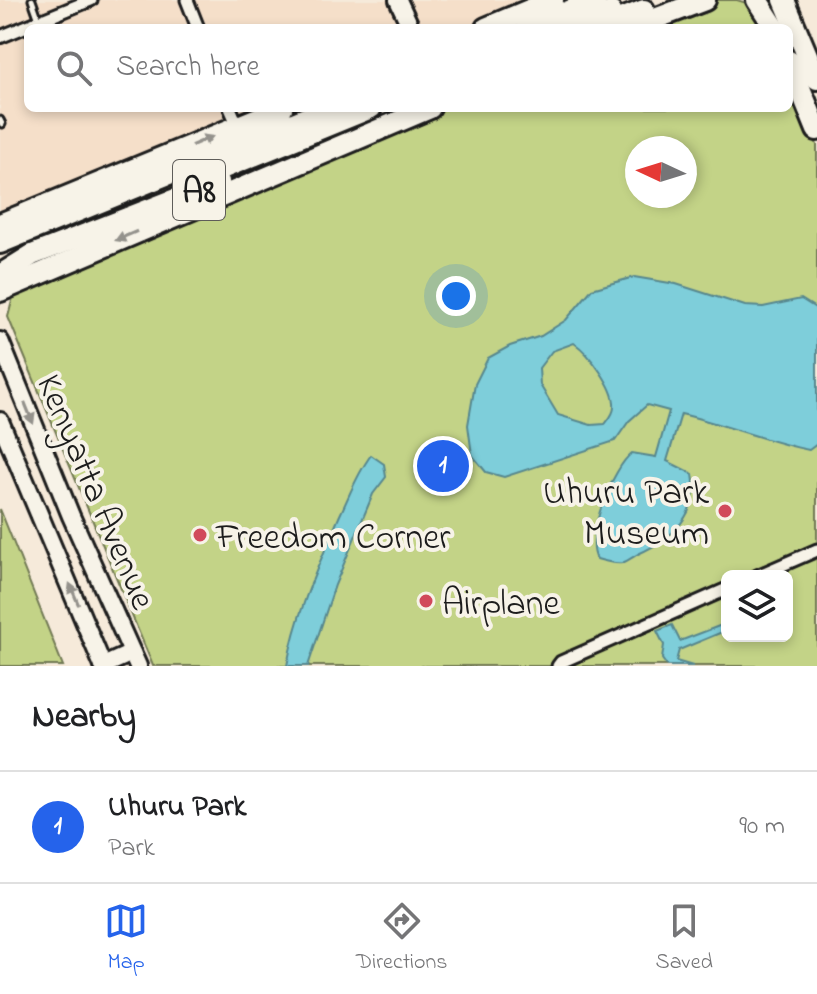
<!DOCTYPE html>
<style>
:root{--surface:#fff;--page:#f2f2f2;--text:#202124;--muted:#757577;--line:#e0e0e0;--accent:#2563eb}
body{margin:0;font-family:"Indie Flower",sans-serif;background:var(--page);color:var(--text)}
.controls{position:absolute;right:24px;bottom:24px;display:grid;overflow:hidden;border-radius:12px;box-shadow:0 4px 12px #0003}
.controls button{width:72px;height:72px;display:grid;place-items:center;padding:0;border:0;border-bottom:2px solid var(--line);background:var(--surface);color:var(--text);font:40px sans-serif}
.compass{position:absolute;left:625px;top:136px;width:72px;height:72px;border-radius:50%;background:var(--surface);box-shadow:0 4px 12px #0003;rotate:274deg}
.you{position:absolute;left:456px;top:296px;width:28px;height:28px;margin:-20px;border:6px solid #fff;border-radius:50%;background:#1a73e8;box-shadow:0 0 0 12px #1a73e833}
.badge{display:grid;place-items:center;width:52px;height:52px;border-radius:50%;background:var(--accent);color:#fff;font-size:26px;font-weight:700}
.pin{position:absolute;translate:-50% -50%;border:4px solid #fff;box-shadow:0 2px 8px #0006}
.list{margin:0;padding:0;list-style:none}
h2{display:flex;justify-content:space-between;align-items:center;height:104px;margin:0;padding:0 32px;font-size:34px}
h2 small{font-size:26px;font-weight:400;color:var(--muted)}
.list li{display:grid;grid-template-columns:52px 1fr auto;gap:24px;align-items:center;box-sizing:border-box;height:112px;padding:0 32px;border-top:2px solid var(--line)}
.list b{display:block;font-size:30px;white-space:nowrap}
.list p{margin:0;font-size:26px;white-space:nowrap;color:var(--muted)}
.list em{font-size:26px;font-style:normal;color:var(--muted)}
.icon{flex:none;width:44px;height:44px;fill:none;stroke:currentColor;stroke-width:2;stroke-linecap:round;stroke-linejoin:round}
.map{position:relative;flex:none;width:817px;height:666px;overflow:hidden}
.search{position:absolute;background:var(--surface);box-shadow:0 4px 12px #0003;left:24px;right:24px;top:24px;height:88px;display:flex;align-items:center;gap:20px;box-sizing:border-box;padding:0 28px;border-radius:12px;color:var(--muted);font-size:30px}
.sheet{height:216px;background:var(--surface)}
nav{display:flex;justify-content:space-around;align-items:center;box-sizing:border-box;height:112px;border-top:2px solid var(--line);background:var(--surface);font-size:22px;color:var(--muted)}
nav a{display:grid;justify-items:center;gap:4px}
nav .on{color:var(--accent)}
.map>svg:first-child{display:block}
.built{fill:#f5dfc9}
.green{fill:#c3d387;stroke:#707852;stroke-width:2;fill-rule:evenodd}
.water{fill:#7eceda;stroke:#57878e;stroke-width:2;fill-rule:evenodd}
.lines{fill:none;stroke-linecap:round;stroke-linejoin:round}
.lane-casing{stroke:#1c1c1c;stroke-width:11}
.street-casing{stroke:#1c1c1c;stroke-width:17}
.secondary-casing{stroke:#1c1c1c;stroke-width:22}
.highway-casing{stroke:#1c1c1c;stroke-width:26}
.lane{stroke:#f7f3e8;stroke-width:5}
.street{stroke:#f7f3e8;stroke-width:11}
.secondary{stroke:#f7f3e8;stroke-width:16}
.highway{stroke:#f7f3e8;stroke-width:20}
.oneway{fill:#94928c}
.poi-dot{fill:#d1495b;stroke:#f7f3e8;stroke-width:3}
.labels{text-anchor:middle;stroke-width:8;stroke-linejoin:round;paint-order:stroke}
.shield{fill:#f7f3e8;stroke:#5e5c59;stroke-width:2}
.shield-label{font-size:34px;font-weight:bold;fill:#1c1c1c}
.poi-label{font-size:36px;fill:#1c1c1c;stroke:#f7f3e8;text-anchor:start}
.street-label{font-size:36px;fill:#1c1c1c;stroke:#f7f3e8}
</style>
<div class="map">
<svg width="817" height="666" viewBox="0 0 817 666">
<rect width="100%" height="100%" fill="#f6eada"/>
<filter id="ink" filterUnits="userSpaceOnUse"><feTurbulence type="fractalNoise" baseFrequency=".0125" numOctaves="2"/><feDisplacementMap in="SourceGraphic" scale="16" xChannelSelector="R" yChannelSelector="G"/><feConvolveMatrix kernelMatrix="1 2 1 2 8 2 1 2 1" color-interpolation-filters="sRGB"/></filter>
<g filter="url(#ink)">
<path class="built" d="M 0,0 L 616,0 L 547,28 L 28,28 L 28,108 L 350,108 L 0,250 Z"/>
<g class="green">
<path d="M 708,0 L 737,0 L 750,4 L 764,28 L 634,28 Z"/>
<path d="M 789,78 L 817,145 L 817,666 L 153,666 L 8,317 L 16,285 L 432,108 L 789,108 ZM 637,148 L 685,148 L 685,196 L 637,196 ZM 727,576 L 787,576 L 787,636 L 727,636 Z"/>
<path d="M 0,509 L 63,666 L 0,666 Z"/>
</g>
<g class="water">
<path d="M 634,277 L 676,284 L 745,306 L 763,307 L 801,299 L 817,309 L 817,444 L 809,450 C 765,441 724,424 681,414 L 667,461 L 693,474 C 700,514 672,539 638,554 C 633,557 627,561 622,563 C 614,564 604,561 597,559 C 584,539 613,467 632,453 L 656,457 L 669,411 L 647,405 L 629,421 L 615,441 L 504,477 L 486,472 L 472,455 L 468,425 L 475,384 L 488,358 L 510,346 L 541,336 L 566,320 L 592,289 ZM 574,343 C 589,353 616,389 614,407 C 614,414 609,419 605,424 L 591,425 L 558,415 L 540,385 L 539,368 L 552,351 Z"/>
<path d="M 371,455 L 384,464 L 386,477 L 373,494 L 335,585 L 308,666 L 287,666 C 296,613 319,564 340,515 C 350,494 357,474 371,455 Z"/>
<path d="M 727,623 L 727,630 L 679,650 L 676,661 L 693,666 L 667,666 L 662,659 L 664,645 L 657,631 L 672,625 L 680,641 Z"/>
</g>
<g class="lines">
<defs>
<g id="lane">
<path d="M 32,0 L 39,20"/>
<path d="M 0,120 L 2,124"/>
</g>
<g id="street">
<path d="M 187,0 L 198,28"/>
<path d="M 0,37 L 91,0"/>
<path d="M 230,108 L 238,126"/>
<path d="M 757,576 L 817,550"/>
<path d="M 558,666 L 561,662 L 727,589"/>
</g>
<g id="secondary">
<path d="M 398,0 L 411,28"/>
<path d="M 0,341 L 71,516 L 138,666"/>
<path d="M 0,421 L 103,666"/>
<path d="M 103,666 L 132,653"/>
</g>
<g id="highway">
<path d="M 757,0 L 775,28"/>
<path d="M 784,0 L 817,79"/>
<path d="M 486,28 L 553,0"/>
<path d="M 527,28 L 596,0"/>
<path d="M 570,28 L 611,12"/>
<path d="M 599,28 L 644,10"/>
<path d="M 631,28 L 705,0"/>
<path d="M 789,61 L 817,130"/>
<path d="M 197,179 L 371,108"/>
<path d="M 0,224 L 282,108"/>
<path d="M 0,243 L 330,108"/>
<path d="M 0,275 L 32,255 L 219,182"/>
<path d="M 0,291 L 430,108"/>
</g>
</defs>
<use href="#lane" class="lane-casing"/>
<use href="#street" class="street-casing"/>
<use href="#secondary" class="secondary-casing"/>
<use href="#highway" class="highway-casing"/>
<use href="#lane" class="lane"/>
<use href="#street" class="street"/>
<use href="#secondary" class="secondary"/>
<use href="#highway" class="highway"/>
</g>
<defs><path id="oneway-solid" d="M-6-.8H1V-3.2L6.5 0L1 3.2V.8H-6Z" transform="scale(2)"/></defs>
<g class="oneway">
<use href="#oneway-solid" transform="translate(202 141) rotate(-23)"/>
<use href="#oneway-solid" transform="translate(126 236) rotate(157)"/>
<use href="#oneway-solid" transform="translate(29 413) rotate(68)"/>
<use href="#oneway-solid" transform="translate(74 594) rotate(-113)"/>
</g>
</g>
<g class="poi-dot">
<circle cx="725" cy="511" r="8"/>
<circle cx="200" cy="535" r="8"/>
<circle cx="426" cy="601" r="8"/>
</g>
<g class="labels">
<rect class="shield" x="173" y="160" width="52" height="60" rx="6"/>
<g class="shield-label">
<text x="199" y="202">A8</text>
</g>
<g class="poi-label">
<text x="709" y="503" text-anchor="end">Uhuru Park<tspan x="709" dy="41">Museum</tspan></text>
<text x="216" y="548">Freedom Corner</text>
<text x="442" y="614">Airplane</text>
</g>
<g class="street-label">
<text transform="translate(98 491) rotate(67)" y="13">Kenyatta Avenue</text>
</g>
</g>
</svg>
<div class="controls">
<button><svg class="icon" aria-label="layers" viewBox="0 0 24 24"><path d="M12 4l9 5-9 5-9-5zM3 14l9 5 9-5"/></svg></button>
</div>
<svg class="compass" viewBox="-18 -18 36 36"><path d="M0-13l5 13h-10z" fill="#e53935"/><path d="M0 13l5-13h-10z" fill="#757577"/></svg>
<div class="you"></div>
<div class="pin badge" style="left:443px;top:466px">1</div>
<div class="search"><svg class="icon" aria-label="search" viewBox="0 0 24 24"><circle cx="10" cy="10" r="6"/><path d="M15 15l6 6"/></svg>Search here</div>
</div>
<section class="sheet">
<h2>Nearby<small></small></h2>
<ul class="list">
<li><span class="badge">1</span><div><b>Uhuru Park</b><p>Park</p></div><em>90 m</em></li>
</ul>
</section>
<nav>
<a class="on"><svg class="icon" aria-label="map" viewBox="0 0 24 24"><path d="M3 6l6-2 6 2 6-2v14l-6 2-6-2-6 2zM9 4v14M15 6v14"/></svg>Map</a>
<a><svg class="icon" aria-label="directions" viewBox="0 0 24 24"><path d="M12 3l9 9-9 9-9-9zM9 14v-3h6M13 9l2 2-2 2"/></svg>Directions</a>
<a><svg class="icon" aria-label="saved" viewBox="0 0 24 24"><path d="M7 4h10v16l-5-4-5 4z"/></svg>Saved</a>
</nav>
